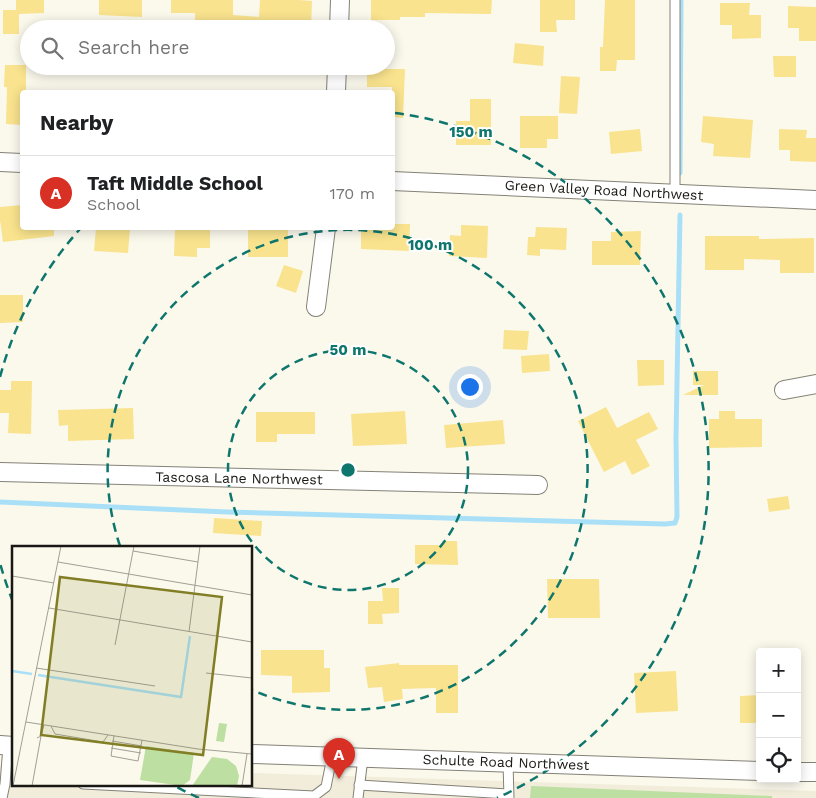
<!DOCTYPE html>
<meta charset="utf-8">
<style>
:root{--surface:#fff;--page:#f6f6f6;--text:#202124;--muted:#757577;--line:#e0e0e0;--accent:#d93025}
body{margin:0;font-family:"Work Sans",sans-serif;background:var(--page);color:var(--text)}
.controls{position:absolute;right:15px;bottom:15px;display:grid;overflow:hidden;border-radius:5px;box-shadow:0 2px 12px #0003}
.controls button{width:45px;height:45px;display:grid;place-items:center;padding:0;border:0;border-bottom:1px solid var(--line);background:var(--surface);color:var(--text);font:25px sans-serif}
.you{position:absolute;left:469px;top:386px;width:18px;height:18px;margin:-12px;border:4px solid #fff;border-radius:50%;background:#1a73e8;box-shadow:0 0 0 8px #1a73e833}
.badge{display:grid;place-items:center;width:32px;height:32px;border-radius:50%;background:var(--accent);color:#fff;font-size:16px;font-weight:700}
.pin{position:absolute;translate:-50% -41px;filter:drop-shadow(0 1px 2px #0008)}
.pin::after{content:'';position:absolute;top:26px;width:18px;height:15px;background:inherit;clip-path:polygon(0 0,100% 0,50% 100%)}
.list{margin:0;padding:0;list-style:none}
h2{display:flex;justify-content:space-between;align-items:center;height:65px;margin:0;padding:0 20px;font-size:21px}
h2 small{font-size:16px;font-weight:400;color:var(--muted)}
.list li{display:grid;grid-template-columns:32px 1fr auto;gap:15px;align-items:center;box-sizing:border-box;height:75px;padding:0 20px;border-top:1px solid var(--line)}
.list b{display:block;font-size:19px;white-space:nowrap}
.list p{margin:0;font-size:16px;white-space:nowrap;color:var(--muted)}
.list em{font-size:16px;font-style:normal;color:var(--muted)}
.icon{flex:none;width:28px;height:28px;fill:none;stroke:currentColor;stroke-width:2;stroke-linecap:round;stroke-linejoin:round}
.map{position:relative;flex:none;width:816px;height:798px;overflow:hidden}
.search{position:absolute;background:var(--surface);box-shadow:0 2px 12px #0003;left:20px;top:20px;width:375px;height:55px;display:flex;align-items:center;gap:12px;box-sizing:border-box;padding:0 18px;border-radius:28px;color:var(--muted);font-size:19px}
.panel{position:absolute;background:var(--surface);box-shadow:0 2px 12px #0003;left:20px;top:90px;width:375px;height:140px;border-radius:5px}
.map>svg:first-child{display:block}
.built{fill:#f2edda}
.green{fill:#bddfa2}
.lines{fill:none;stroke-linecap:round;stroke-linejoin:round}
.stream{stroke:#a9e0f7;stroke-width:5}
.building{fill:#f9e38e}
.service-casing{stroke:#848177;stroke-width:11}
.minor-casing{stroke:#848177;stroke-width:20}
.service{stroke:#fff;stroke-width:9}
.minor{stroke:#fff;stroke-width:18}
.ring{fill:none;stroke:#0f766e;stroke-width:2.5;stroke-dasharray:9 6}
.labels{text-anchor:middle;stroke-width:4;stroke-linejoin:round;paint-order:stroke}
.street-label{font-size:14px;fill:#191814;stroke:#fff}
.inset-river{fill:none;stroke:#a9e0f7;stroke-width:2.5}
.inset-road{fill:none;stroke:#a19f96;stroke-width:1}
.view{fill:#827e25;fill-opacity:0.15;stroke:#827e25;stroke-width:2.5}
.inset-edge{fill:none;stroke:#191814;stroke-width:2.5}
.centre{fill:#0f766e;stroke:#fff;stroke-width:2.5}
.ring-label{font-size:15px;text-anchor:middle;font-weight:bold;fill:#0f766e;stroke:#fff;stroke-width:4;stroke-linejoin:round;paint-order:stroke}
</style>
<div class="map">
<svg width="816" height="798" viewBox="0 0 816 798">
<rect width="100%" height="100%" fill="#fbf9ec"/>
<path class="built" d="M 0,766 L 14,766 L 14,784 L 251,784 L 251,773 L 816,791 L 816,798 L 0,798 Z"/>
<path class="green" d="M 531,786 L 772,796 L 772,798 L 530,798 Z"/>
<g class="lines">
<g class="stream">
<path d="M 680,173 L 681,0"/>
<path d="M 0,502 L 227,512 L 665,524 L 675,523 L 677,517 L 676,438 L 680,215"/>
</g>
</g>
<g class="building">
<path d="M 16,0 L 44,0 L 44,13 L 19,14 L 19,34 L 3,34 L 3,10 L 16,10 Z"/>
<path d="M 99,0 L 142,0 L 142,17 L 99,15 Z"/>
<path d="M 171,0 L 233,0 L 233,15 L 259,17 L 260,0 L 299,0 L 312,1 L 311,27 L 260,25 L 260,29 L 215,29 L 215,25 L 195,25 L 195,13 L 171,13 Z"/>
<path d="M 371,0 L 492,0 L 491,14 L 425,13 L 425,17 L 400,17 L 400,20 L 371,20 Z"/>
<path d="M 540,0 L 575,0 L 575,20 L 556,20 L 557,32 L 540,32 Z"/>
<path d="M 605,0 L 635,0 L 635,60 L 617,60 L 616,71 L 600,71 L 600,47 L 603,47 Z"/>
<path d="M 720,3 L 750,3 L 749,15 L 761,15 L 761,38 L 732,39 L 732,25 L 720,25 Z"/>
<path d="M 788,6 L 816,7 L 816,41 L 799,41 L 799,28 L 788,28 Z"/>
<path d="M 515,43 L 544,46 L 543,66 L 513,63 Z"/>
<path d="M 773,56 L 796,56 L 796,77 L 774,77 Z"/>
<path d="M 5,65 L 26,65 L 26,92 L 22,92 L 22,125 L 6,124 L 7,87 L 4,87 Z"/>
<path d="M 367,69 L 405,69 L 403,118 L 392,117 L 392,87 L 367,87 Z"/>
<path d="M 561,76 L 580,77 L 577,114 L 559,113 Z"/>
<path d="M 470,99 L 491,99 L 491,145 L 456,145 L 456,121 L 470,121 Z"/>
<path d="M 520,116 L 558,116 L 558,139 L 547,139 L 547,148 L 520,148 Z"/>
<path d="M 703,116 L 753,120 L 750,158 L 713,156 L 714,144 L 701,142 Z"/>
<path d="M 640,129 L 642,151 L 611,154 L 609,132 Z"/>
<path d="M 779,129 L 807,130 L 806,138 L 816,138 L 816,162 L 790,161 L 790,150 L 779,150 Z"/>
<path d="M 22,205 L 22,228 L 54,228 L 54,236 L 3,242 L 0,220 L 0,207 Z"/>
<path d="M 392,224 L 410,224 L 409,251 L 361,249 L 361,228 L 392,228 Z"/>
<path d="M 461,225 L 488,226 L 487,258 L 449,256 L 450,235 L 461,236 Z"/>
<path d="M 536,227 L 567,228 L 566,250 L 540,249 L 540,256 L 527,255 L 528,237 L 535,237 Z"/>
<path d="M 96,228 L 130,228 L 128,253 L 94,251 Z"/>
<path d="M 175,228 L 210,228 L 210,248 L 197,248 L 197,257 L 174,256 Z"/>
<rect x="248" y="228" width="40" height="29"/>
<path d="M 641,231 L 640,265 L 592,265 L 592,241 L 611,241 L 611,232 Z"/>
<path d="M 705,236 L 759,236 L 759,239 L 814,238 L 814,273 L 780,273 L 780,260 L 744,259 L 744,270 L 705,270 Z"/>
<path d="M 284,265 L 303,271 L 296,293 L 276,286 Z"/>
<path d="M 0,295 L 23,295 L 23,322 L 0,323 Z"/>
<path d="M 504,330 L 529,331 L 527,350 L 503,349 Z"/>
<path d="M 549,354 L 550,371 L 522,373 L 521,356 Z"/>
<path d="M 637,360 L 664,360 L 664,385 L 638,386 Z"/>
<path d="M 693,371 L 718,371 L 718,395 L 683,395 L 704,385 L 693,385 Z"/>
<path d="M 11,381 L 32,381 L 31,434 L 8,433 L 9,413 L 0,413 L 0,390 L 11,390 Z"/>
<path d="M 606,407 L 617,428 L 649,412 L 658,429 L 636,440 L 650,466 L 632,475 L 625,461 L 604,472 L 578,421 Z"/>
<path d="M 133,408 L 134,439 L 68,441 L 68,425 L 59,426 L 58,410 Z"/>
<path d="M 405,411 L 407,444 L 353,446 L 351,414 Z"/>
<path d="M 719,411 L 735,411 L 735,419 L 762,419 L 762,447 L 709,448 L 709,419 L 719,419 Z"/>
<path d="M 256,412 L 315,412 L 315,434 L 277,434 L 277,442 L 256,442 Z"/>
<path d="M 503,420 L 505,444 L 446,448 L 444,425 Z"/>
<path d="M 788,496 L 790,509 L 769,512 L 767,499 Z"/>
<path d="M 214,518 L 262,521 L 261,536 L 213,533 Z"/>
<path d="M 442,541 L 457,541 L 458,565 L 415,564 L 415,545 L 442,545 Z"/>
<path d="M 547,579 L 599,579 L 600,618 L 548,618 Z"/>
<path d="M 382,588 L 399,588 L 399,613 L 382,614 L 383,624 L 368,624 L 368,601 L 383,601 Z"/>
<path d="M 261,650 L 324,650 L 324,668 L 330,668 L 330,692 L 292,693 L 292,676 L 261,675 Z"/>
<path d="M 399,663 L 399,665 L 458,665 L 458,713 L 436,713 L 436,688 L 402,689 L 403,699 L 384,702 L 382,687 L 368,688 L 365,667 Z"/>
<path d="M 676,671 L 678,711 L 636,713 L 634,673 Z"/>
<path d="M 760,695 L 760,723 L 740,723 L 740,696 Z"/>
</g>
<g class="lines">
<defs>
<g id="service">
<path d="M 675,193 L 675,0"/>
<path d="M 508,762 L 509,798"/>
<path d="M 83,784 L 314,796 L 326,787 L 332,757"/>
<path d="M 359,785 L 508,794"/>
<path d="M 2,798 L 5,784 L 8,746"/>
<path d="M 358,798 L 363,758"/>
</g>
<g id="minor">
<path d="M 339,29 L 340,0"/>
<path d="M 336,92 L 337,66"/>
<path d="M 0,162 L 22,163"/>
<path d="M 392,181 L 816,200"/>
<path d="M 316,307 L 326,228"/>
<path d="M 784,390 L 816,384"/>
<path d="M 0,472 L 538,485"/>
<path d="M 0,745 L 14,746"/>
<path d="M 251,754 L 760,771"/>
<path d="M 797,772 L 816,772"/>
</g>
</defs>
<use href="#service" class="service-casing"/>
<use href="#minor" class="minor-casing"/>
<use href="#service" class="service"/>
<use href="#minor" class="minor"/>
</g>
<g class="ring">
<circle cx="348" cy="470" r="120"/>
<path d="M120 546A240 240 0 1 1 252 690"/>
<path d="M199 798A360 360 0 0 1 173 785M13 602A360 360 0 0 1 0 563M0 377A360 360 0 0 1 80 229M395 113A360 360 0 0 1 497 798"/>
</g>
<g class="labels">
<g class="street-label">
<text transform="translate(604 190) rotate(3)" y="5">Green Valley Road Northwest</text>
<text transform="translate(239 478) rotate(1)" y="5">Tascosa Lane Northwest</text>
<text transform="translate(506 762) rotate(2)" y="5">Schulte Road Northwest</text>
</g>
</g>
<g transform="translate(12 546)">
<rect width="240" height="240" fill="#fbf9ec"/>
<path d="M 207,177 L 215,178 L 212,196 L 204,195 ZM 134,200 L 182,207 L 178,234 L 170,240 L 128,234 ZM 200,211 L 215,213 L 224,220 L 227,230 L 225,240 L 180,240 Z" fill="#bddfa2"/>
<path class="inset-river" d="M 0,125 L 20,128M 26,129 L 169,151 L 178,90"/>
<path class="inset-road" d="M 121,5 L 186,16M 46,16 L 240,49M 0,30 L 42,37M 37,62 L 240,96M 177,86 L 188,0M 103,99 L 122,0M 24,122 L 143,140M 194,127 L 240,132M 14,176 L 186,203 L 240,208M 39,180 L 43,188 L 91,196 L 96,189M 102,190 L 99,210 L 126,215 L 130,194M 25,192 L 29,190 L 32,179M 100,195 L 130,200M 99,202 L 129,207M 1,240 L 49,0M 20,240 L 29,190M 230,240 L 235,208"/>
<path class="view" d="M 48,31 L 210,51 L 191,209 L 29,189 Z"/>
<rect width="240" height="240" class="inset-edge"/>
</g>
<circle cx="348" cy="470" r="8" class="centre"/>
<g class="ring-label">
<text x="471" y="137">150 m</text>
<text x="430" y="250">100 m</text>
<text x="348" y="355">50 m</text>
</g>
</svg>
<div class="controls">
<button>+</button>
<button>−</button>
<button><svg class="icon" aria-label="locate" viewBox="0 0 24 24"><circle cx="12" cy="12" r="6"/><path d="M12 2v4M12 18v4M2 12h4M18 12h4"/></svg></button>
</div>
<div class="you"></div>
<div class="pin badge" style="left:339px;top:779px">A</div>
<div class="search"><svg class="icon" aria-label="search" viewBox="0 0 24 24"><circle cx="10" cy="10" r="6"/><path d="M15 15l6 6"/></svg>Search here</div>
<section class="panel">
<h2>Nearby<small></small></h2>
<ul class="list">
<li><span class="badge">A</span><div><b>Taft Middle School</b><p>School</p></div><em>170 m</em></li>
</ul>
</section>
</div>
